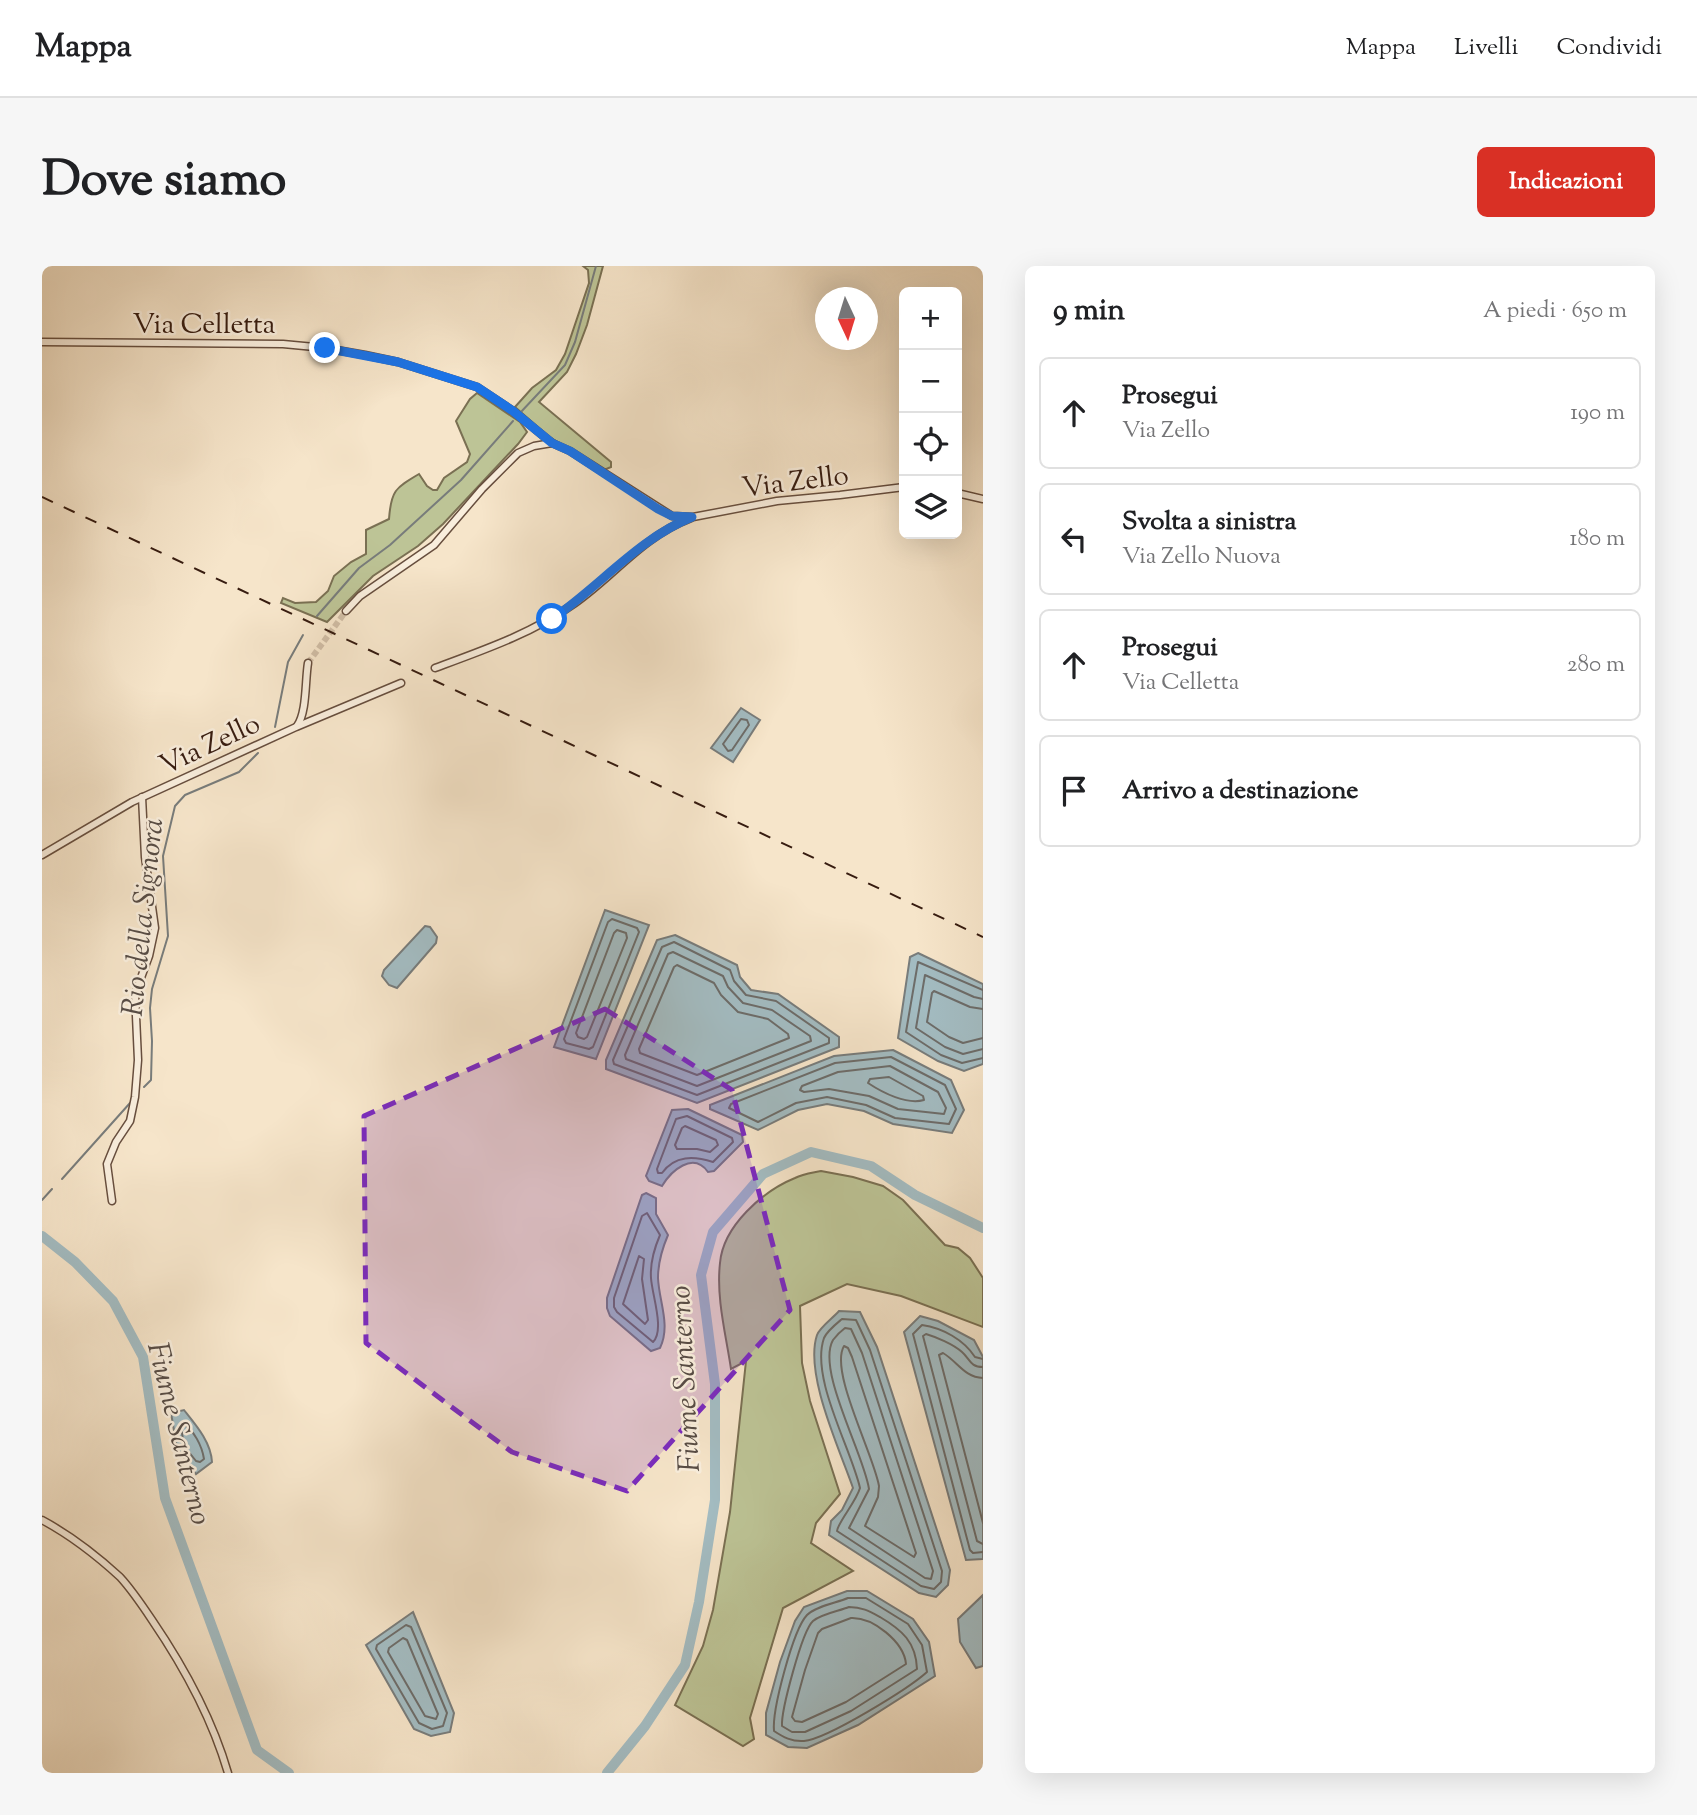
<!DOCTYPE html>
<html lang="it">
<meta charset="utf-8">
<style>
:root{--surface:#fff;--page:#f6f6f6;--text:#202124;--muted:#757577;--line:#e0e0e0;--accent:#d93025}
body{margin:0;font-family:"Sorts Mill Goudy",serif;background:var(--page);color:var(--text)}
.controls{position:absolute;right:21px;top:21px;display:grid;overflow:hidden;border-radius:10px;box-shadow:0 7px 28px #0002}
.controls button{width:63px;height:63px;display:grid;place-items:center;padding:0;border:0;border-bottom:2px solid var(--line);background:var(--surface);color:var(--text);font:35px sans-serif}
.compass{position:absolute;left:773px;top:21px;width:63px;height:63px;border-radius:50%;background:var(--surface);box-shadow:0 7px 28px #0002;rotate:176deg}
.stop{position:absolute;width:21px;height:21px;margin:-16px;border:5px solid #1a73e8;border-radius:50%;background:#fff}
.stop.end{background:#1a73e8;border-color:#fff;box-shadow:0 2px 7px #0008}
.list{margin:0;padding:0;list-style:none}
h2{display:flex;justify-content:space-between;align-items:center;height:91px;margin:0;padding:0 28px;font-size:30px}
h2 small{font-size:23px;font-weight:400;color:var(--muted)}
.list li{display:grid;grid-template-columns:46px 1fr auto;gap:21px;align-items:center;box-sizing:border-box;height:112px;margin:0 14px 14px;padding:0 14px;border:2px solid var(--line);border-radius:10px}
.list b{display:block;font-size:26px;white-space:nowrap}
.list p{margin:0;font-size:23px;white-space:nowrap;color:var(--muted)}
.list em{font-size:23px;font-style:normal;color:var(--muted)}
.icon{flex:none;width:38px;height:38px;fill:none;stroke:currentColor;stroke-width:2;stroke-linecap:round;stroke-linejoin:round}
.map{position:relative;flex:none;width:941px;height:1507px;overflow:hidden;border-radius:10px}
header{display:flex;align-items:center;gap:42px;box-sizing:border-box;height:98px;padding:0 35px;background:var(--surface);border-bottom:2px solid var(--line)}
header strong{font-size:33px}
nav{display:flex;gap:38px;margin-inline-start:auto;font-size:24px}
.intro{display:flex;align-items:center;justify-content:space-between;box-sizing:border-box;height:168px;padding:0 42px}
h1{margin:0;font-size:49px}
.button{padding:18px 32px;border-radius:10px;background:var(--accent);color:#fff;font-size:24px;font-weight:700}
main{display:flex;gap:42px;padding:0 42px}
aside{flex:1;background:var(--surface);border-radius:10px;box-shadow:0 7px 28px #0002}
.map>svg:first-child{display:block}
.green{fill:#bdc496;stroke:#7a7053;stroke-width:2}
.water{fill:#a3bcc2;stroke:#787c7b;stroke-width:2}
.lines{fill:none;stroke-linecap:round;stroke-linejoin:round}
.shore{stroke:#6d6c69;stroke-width:2}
.stream{stroke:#787c7b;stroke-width:2}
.river{stroke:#a3bcc2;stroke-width:10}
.minor-tunnel{stroke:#d0bda5;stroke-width:6;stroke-dasharray:6 3;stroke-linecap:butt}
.minor-casing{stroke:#674e3e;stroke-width:9}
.minor{stroke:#f9eedd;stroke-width:6}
.rail{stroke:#371c10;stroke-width:2;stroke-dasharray:12 12;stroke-linecap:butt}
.route{stroke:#1a73e8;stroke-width:9}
.marked{fill:#7b2cbf;fill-opacity:0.2;stroke:#7b2cbf;stroke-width:5;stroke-dasharray:14 9;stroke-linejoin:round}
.labels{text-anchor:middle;stroke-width:5;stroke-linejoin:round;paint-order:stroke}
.street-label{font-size:28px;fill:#371c10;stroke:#f9eedd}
.water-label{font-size:30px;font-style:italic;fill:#574c45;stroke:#f9eedd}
</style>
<header>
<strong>Mappa</strong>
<nav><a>Mappa</a><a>Livelli</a><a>Condividi</a></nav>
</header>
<div class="intro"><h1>Dove siamo</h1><a class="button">Indicazioni</a></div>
<main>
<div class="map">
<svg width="941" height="1507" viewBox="0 0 941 1507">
<rect width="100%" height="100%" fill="#f6e5ca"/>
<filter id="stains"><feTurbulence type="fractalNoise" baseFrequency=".00286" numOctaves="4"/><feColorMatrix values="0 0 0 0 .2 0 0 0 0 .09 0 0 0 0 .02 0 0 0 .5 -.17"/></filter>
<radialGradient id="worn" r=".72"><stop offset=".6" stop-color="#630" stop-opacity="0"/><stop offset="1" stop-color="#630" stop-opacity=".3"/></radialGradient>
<g class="green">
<path d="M 541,0 L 561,0 L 545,59 L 534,88 L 525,106 L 497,136 L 569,196 L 569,201 L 562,204 L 506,170 L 473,141 L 490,122 L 514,104 L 523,88 L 547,17 L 546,4 Z"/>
<path d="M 435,127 L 478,156 L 485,166 L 476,178 L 401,258 L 376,280 L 331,310 L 285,356 L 239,337 L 241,332 L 253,337 L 274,336 L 286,325 L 292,310 L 309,296 L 324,288 L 324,264 L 347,253 C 349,225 353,222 377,208 L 385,220 L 391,224 L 395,224 L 402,212 L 425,196 L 428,188 L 414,155 L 428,133 Z"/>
<path d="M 779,905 L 811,911 L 841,920 L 861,934 L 903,979 L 916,982 L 928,992 L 941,1012 L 941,1061 L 859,1030 L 805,1018 L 758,1040 L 760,1097 L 768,1135 L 798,1228 L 774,1257 L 769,1277 L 811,1305 L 741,1342 L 708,1452 L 712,1473 L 701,1480 L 633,1439 L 661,1380 L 671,1344 L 688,1246 L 704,1095 L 689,1103 C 684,1069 674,1032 678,997 C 681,960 721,925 753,912 C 761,908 770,907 779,905 Z"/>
</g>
<g class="water">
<path d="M 699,442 L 718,454 L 691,496 L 669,482 Z"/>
<path d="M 563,644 L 607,659 L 554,793 L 512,781 Z"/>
<path d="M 383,660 L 388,661 L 395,671 L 394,677 L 355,722 L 347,719 L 340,710 L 342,704 Z"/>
<path d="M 633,669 L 695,699 L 698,711 L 709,724 L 736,728 L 797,771 L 797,781 L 655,837 L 564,803 L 564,794 L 615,674 Z"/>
<path d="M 876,687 L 941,718 L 941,798 L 922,805 L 896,795 L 856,772 L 868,691 Z"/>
<path d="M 851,784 L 909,814 L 922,844 L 910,867 L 851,858 L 822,845 L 785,838 L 756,844 L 716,864 L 668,843 L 668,839 L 792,790 Z"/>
<path d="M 646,843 L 700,869 L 701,876 L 672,905 L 666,906 C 651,885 629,905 620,920 L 607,915 L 604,910 L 630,844 Z"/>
<path d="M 604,927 L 614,932 L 614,948 L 626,969 C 620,983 616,996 616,1012 C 617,1036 629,1059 618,1082 L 609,1085 L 568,1050 L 565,1042 L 565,1032 L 600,929 Z"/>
<path d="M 797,1045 L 818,1046 L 835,1081 L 908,1304 L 906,1319 L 894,1331 L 877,1327 L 787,1269 L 789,1255 L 800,1244 L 811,1222 C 798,1184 762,1108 775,1069 C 778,1061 791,1052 797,1045 Z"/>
<path d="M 878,1050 L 896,1055 L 932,1074 L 941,1091 L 941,1293 L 924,1294 L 862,1066 Z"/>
<path d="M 142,1144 C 154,1159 169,1176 170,1196 L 154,1208 L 135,1182 L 129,1147 Z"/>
<path d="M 805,1325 L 825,1325 L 871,1353 L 887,1376 L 893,1410 L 816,1459 L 765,1482 L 746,1481 L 724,1469 L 724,1447 L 738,1396 L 753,1355 L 762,1341 Z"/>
<path d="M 941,1329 L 941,1400 L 934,1402 L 918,1376 L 916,1353 Z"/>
<path d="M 371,1346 L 412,1447 L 408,1466 L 389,1470 L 372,1463 L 324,1379 Z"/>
</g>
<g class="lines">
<g class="shore">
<path d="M 699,453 L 705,454 L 707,459 L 690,484 L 686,485 L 681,478 Z"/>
<path d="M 570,653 L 595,662 L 597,666 L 551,781 L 547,783 L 524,777 L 522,773 L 566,656 Z"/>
<path d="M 575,664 L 584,667 L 585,672 L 545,771 L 542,773 L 536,771 L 534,767 L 572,667 Z"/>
<path d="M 632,676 L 688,704 L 692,715 L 704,729 L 734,735 L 787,772 L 787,777 L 655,829 L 572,798 L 571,794 L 620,681 Z"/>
<path d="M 631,686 L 681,710 L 686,721 L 701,737 L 730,744 L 768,770 L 769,775 L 655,820 L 584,793 L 583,789 L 626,688 Z"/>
<path d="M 635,699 L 672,717 L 679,729 L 696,746 L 726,753 L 746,768 L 747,772 L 655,809 L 598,787 L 597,783 L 632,701 Z"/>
<path d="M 941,724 L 876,696 L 864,766 L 899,789 L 920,797 L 941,792"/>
<path d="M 941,733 L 932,731 L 883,709 L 874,762 L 903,781 L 921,788 L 941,783"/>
<path d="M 941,743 L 928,741 L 892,725 L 890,727 L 885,756 L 907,771 L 921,777 L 941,772"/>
<path d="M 849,791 L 903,819 L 914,843 L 907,858 L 853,852 L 824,839 L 785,831 L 754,837 L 716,856 L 687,842 L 689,838 L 793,797 Z"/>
<path d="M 848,800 L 896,826 L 904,842 L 902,848 L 856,843 L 827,830 L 787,823 L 762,826 L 758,824 L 760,820 L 796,806 Z"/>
<path d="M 847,811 L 881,830 L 882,834 C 865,839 841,827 826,817 L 828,813 Z"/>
<path d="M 645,850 L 690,872 L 691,876 L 671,896 C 652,890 633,889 620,907 L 616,907 L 615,903 L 634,853 Z"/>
<path d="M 643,860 L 674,874 L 676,879 L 668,886 L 655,883 L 635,883 L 633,879 L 640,862 Z"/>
<path d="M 605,947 L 618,969 C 612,983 608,997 609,1012 C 610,1029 623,1064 611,1076 L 575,1046 L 572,1041 L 572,1032 L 600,950 Z"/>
<path d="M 597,990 L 602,993 L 600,1013 L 606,1054 L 603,1058 L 581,1038 Z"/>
<path d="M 800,1053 L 814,1054 L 828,1084 L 900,1305 L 899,1316 L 892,1323 L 879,1320 L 795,1265 C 796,1256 814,1236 818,1222 C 809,1182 768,1112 782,1072 C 785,1065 794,1058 800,1053 Z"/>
<path d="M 803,1062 L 809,1063 L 820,1087 L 891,1305 L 889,1313 L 883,1312 L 807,1262 L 827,1223 C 822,1188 774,1104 791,1074 C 794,1070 799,1065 803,1062 Z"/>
<path d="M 802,1080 L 806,1082 L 810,1091 L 874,1287 L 872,1291 L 823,1260 L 836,1231 L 837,1220 C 832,1189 787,1105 802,1080 Z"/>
<path d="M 941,1093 L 933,1091 C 922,1074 901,1062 880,1059 L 871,1068 L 928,1284 L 931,1287 L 941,1286"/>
<path d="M 941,1101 C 928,1101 928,1093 920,1086 C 911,1078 894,1071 884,1068 L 881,1070 L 935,1275 L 941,1278"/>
<path d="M 941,1112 C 922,1111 916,1096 901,1087 L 897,1089 L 941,1257"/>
<path d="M 141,1158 C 152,1164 160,1180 162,1193 L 158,1196 L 154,1195 L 142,1180 L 139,1161 Z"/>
<path d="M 806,1332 L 824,1332 L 866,1358 L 880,1379 L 885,1406 C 866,1423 785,1473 762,1475 C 750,1476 741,1471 732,1465 C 730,1444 751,1364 765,1349 C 774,1340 794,1337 806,1332 Z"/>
<path d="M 807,1341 C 820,1341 827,1345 838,1351 C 860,1364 874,1376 875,1403 L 809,1445 L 763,1466 L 750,1466 L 740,1460 C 739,1445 760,1365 771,1355 C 779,1348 797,1345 807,1341 Z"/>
<path d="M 809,1352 C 831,1351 862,1376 864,1398 L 804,1436 L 760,1456 L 753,1455 L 750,1451 L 763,1404 L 776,1367 L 780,1363 Z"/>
<path d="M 364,1359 L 369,1361 L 405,1447 L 401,1460 L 390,1463 L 377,1457 L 334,1383 L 335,1379 Z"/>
<path d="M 361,1372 L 365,1374 L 396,1448 L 394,1453 L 383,1450 L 346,1386 L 347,1382 Z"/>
</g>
<g class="stream">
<path d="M 478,147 L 523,99 L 533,76 L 554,0"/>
<path d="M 275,350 L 317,302 L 348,279 L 419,214 L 471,155"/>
<path d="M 233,461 L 246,396 L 261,369"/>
<path d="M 102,821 L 109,814 L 110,775 L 108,742 L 110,723 L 126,670 L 121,590 L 133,540 L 143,529 L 197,506 L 216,487"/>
<path d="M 20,913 L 88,837"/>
<path d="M 0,934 L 10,923"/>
</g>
<g class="river">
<path d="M 0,970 L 33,996 L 71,1035 L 101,1091 L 123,1232 L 215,1484 L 247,1507"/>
<path d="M 565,1507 L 603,1460 L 643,1399 L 657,1336 L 673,1234 L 673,1118 L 659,1009 L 671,966 L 721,908 L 769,886 L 829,900 L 873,929 L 941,962"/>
</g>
<path class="minor-tunnel" d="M 266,397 L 304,345"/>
<defs>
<g id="minor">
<path d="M 0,76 L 241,78 L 283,82 L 323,89 L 356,96 L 435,121 L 471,145 L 510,177"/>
<path d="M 915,227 L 941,233"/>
<path d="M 304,345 L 318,330 L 392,279 L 440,223 L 476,187 L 492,180 L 510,177 L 528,185 L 630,250 L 651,251 L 735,235 L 798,229 L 862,221"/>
<path d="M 393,402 C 442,384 491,367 533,337 C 574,308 600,271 649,252"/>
<path d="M 255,460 C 265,446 263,415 266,397"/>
<path d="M 0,589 L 90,536 L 254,461 L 359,417"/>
<path d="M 70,935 L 65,898 L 74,876 L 88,855 L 93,831 L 96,794 L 93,728 L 107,690 L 113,662 L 103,591 L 100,531"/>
<path d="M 0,1254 C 28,1269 54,1289 78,1311 C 90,1324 100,1339 110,1354 C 142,1401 170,1452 186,1507"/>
</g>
</defs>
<use href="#minor" class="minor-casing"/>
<use href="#minor" class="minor"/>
<path class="rail" d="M 0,231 L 941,671"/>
</g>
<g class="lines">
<path class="route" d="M 283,82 L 356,96 L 435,121 L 471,145 L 510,177 L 528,185 L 616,243 L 630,250 L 650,251 C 596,273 558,320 510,353"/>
</g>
<path class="marked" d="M 563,743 L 690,824 L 748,1044 L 585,1225 L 470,1186 L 324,1077 L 322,850 Z"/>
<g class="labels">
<g class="street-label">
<text x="162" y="67">Via Celletta</text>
<text transform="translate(753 214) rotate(-7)" y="10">Via Zello</text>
<text transform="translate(167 477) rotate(-25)" y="10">Via Zello</text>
</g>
<g class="water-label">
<text transform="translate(100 651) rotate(-84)" y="10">Rio della Signora</text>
<text transform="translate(642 1113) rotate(-93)" y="10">Fiume Santerno</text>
<text transform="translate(138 1167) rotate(76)" y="10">Fiume Santerno</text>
</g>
</g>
<rect width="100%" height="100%" filter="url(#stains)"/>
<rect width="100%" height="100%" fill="url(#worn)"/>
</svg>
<div class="controls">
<button>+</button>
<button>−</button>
<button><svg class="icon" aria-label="locate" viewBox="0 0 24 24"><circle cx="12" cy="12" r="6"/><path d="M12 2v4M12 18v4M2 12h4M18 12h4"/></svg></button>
<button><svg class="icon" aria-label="layers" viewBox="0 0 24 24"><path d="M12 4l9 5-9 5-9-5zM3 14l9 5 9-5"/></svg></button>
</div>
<svg class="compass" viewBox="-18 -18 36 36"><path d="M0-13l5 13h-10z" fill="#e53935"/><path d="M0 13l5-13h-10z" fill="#757577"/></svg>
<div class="stop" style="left:510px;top:353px"></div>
<div class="stop end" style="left:283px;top:82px"></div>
</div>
<aside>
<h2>9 min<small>A piedi · 650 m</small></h2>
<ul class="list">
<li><svg class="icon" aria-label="ahead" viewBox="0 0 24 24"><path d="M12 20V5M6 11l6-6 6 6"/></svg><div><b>Prosegui</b><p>Via Zello</p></div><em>190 m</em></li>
<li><svg class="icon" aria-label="left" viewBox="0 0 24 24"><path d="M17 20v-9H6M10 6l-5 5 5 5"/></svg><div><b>Svolta a sinistra</b><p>Via Zello Nuova</p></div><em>180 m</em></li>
<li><svg class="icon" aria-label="ahead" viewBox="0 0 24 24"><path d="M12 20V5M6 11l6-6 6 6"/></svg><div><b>Prosegui</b><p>Via Celletta</p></div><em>280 m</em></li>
<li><svg class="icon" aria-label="arrive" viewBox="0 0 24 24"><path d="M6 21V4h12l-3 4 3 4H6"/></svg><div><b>Arrivo a destinazione</b></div></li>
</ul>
</aside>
</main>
